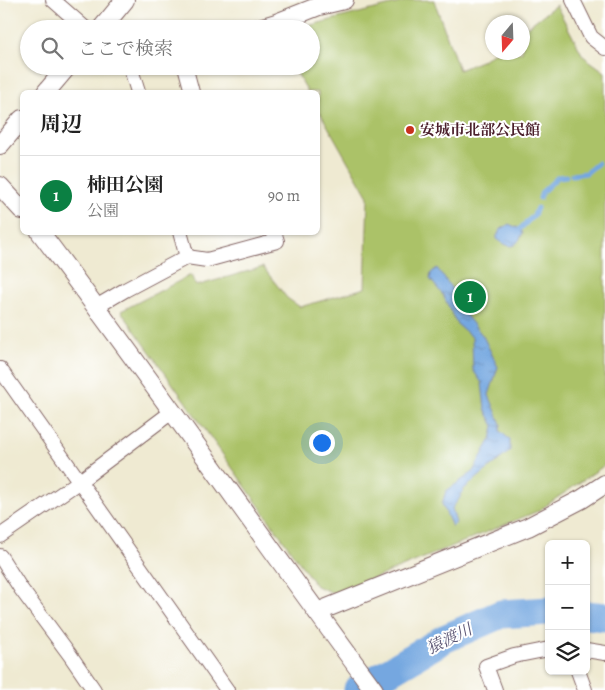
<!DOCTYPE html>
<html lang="ja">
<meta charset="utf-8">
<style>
:root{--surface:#fff;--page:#f2f2f2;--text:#222;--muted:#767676;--line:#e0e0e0;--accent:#0b8043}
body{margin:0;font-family:Alegreya,"Noto Serif JP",serif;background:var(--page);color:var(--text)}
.controls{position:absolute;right:15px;bottom:15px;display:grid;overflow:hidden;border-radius:8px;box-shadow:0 1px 4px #0004}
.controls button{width:45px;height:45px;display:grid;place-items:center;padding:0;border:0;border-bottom:1px solid var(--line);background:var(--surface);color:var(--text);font:25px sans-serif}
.compass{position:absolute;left:485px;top:15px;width:45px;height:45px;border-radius:50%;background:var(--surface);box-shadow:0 1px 4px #0004;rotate:199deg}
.you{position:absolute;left:321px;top:442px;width:18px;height:18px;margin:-12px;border:4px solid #fff;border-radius:50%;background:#1a73e8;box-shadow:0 0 0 8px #1a73e833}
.badge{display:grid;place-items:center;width:32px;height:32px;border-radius:50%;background:var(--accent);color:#fff;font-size:16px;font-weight:700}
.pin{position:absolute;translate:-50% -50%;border:2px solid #fff;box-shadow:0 1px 5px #0006}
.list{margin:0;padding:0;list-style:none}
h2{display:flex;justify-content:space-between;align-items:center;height:65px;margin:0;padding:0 20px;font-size:21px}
h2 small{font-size:16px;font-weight:400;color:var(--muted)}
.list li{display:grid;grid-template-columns:32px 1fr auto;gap:15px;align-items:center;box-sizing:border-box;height:80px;padding:0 20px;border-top:1px solid var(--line)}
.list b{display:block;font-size:19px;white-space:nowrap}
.list p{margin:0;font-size:16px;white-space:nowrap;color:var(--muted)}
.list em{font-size:16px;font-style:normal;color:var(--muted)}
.icon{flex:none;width:28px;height:28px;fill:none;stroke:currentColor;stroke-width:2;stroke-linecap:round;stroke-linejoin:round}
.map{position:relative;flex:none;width:605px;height:690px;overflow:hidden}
.search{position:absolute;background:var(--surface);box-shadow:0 1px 4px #0004;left:20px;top:20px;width:300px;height:55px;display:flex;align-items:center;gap:12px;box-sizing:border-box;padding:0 18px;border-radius:28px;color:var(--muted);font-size:19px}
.panel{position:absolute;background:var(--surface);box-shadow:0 1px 4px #0004;left:20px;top:90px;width:300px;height:145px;border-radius:8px}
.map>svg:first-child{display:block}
.green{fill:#abc267;stroke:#7a7049}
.water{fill:url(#water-ripples);stroke:#5f6386}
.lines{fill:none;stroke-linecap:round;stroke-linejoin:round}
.stream{stroke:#74a7e0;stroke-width:5}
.river{stroke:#74a7e0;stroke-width:29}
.minor-casing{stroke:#846665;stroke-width:16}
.tertiary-casing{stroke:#846665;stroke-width:20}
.minor{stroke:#fff;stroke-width:14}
.tertiary{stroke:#fff;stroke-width:18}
.poi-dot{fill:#c8321e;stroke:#fff;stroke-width:2}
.labels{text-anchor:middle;stroke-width:4;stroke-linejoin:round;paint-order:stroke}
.poi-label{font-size:15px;font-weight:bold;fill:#4a1f2b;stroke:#fff;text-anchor:start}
.water-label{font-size:16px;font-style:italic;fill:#5b5573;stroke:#fff}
</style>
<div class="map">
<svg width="605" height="690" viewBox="0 0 605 690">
<defs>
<pattern id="water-ripples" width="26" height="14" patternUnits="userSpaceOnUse" patternTransform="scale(1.25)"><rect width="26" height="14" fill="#74a7e0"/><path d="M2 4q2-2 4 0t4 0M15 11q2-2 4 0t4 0" fill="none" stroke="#6187b6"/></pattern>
</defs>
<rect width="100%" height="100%" fill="#fff"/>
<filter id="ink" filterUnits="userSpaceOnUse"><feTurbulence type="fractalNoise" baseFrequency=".02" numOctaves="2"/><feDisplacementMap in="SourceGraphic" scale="10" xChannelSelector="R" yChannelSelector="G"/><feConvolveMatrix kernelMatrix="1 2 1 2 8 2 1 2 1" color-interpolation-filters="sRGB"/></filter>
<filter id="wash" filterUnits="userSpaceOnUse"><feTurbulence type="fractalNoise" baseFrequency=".0096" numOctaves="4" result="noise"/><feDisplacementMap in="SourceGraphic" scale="20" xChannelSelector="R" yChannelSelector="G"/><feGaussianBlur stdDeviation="1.12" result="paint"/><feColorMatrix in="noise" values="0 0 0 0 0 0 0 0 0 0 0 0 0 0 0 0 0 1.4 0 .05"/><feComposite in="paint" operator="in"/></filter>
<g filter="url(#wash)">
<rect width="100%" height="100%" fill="#efead2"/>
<path class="green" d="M 411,0 L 434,0 L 459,70 L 483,60 L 493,53 L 522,52 L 523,30 L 556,5 L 583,56 L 605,72 L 605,465 L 538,511 L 336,594 L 316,586 L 121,311 L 191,275 L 196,286 L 263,267 L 287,298 L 300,307 L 365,288 L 368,197 L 318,109 L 318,92 L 308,92 L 293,66 L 311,66 L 311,29 L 295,29 Z"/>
<g class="water">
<path d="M 509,224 L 520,229 L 523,233 C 515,249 511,249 497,239 L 497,236 L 500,230 Z"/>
<path d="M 437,268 L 452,289 L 464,313 L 483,336 L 498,367 L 489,395 L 501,424 L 500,431 L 510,440 L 510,451 L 464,489 L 459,499 L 452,508 L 456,523 L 452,527 L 442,504 L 446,491 L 472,473 L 491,439 L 494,426 L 485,409 L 482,383 L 473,370 L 472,337 L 457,324 L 443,295 L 430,279 L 431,273 Z"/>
</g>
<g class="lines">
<g class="stream">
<path d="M 572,175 L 586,173 L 598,163"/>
<path d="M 540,198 L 542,192 L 558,177 L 566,176"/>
<path d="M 520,229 L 534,215 L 537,208"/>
</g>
<g class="river">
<path d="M 586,615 L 605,617"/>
<path d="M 358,690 L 444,639 L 501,614 L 549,611"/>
</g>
</g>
</g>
<g filter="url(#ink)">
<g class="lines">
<defs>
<g id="minor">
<path d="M 53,0 L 86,29"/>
<path d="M 573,0 L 591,37 L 605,48"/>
<path d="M 130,66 L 138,92"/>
<path d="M 185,66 L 192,92"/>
<path d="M 187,257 L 207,260 L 277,241 L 274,232"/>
<path d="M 96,307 L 125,290 L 187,257 L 180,232"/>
<path d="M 0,369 L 227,690"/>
<path d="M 0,536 L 80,481 L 173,411"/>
<path d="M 0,556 L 21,589 L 70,655 L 94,690"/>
<path d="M 586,650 L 605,653"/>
<path d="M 578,671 L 585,690"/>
<path d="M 495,690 L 486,666 L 514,656 L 549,649"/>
</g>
<g id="tertiary">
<path d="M 101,29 L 125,0"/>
<path d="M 256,29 L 276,23 L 319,6 L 344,0"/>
<path d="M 46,92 L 68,66"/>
<path d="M 0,145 L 22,119"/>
<path d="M 0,186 L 22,210"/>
<path d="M 40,232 C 154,383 262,538 374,690"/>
<path d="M 317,612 L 528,527 L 582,499 L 605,484"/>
</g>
</defs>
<use href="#minor" class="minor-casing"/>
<use href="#tertiary" class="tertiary-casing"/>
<use href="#minor" class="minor"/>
<use href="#tertiary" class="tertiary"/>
</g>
</g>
<circle class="poi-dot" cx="410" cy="130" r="5"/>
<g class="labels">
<g class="poi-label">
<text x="420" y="135">安城市北部公民館</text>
</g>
<g class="water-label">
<text transform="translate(449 638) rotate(-26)" y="6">猿渡川</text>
</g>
</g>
</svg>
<div class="controls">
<button>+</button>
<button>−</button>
<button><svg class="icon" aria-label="layers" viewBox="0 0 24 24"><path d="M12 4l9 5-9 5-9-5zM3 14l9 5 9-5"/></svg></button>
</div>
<svg class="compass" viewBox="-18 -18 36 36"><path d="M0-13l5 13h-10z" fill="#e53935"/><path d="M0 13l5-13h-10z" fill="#767676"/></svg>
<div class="you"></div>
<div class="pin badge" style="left:470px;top:297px">1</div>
<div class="search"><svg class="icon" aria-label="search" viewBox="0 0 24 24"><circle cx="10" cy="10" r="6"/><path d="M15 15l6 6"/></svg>ここで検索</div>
<section class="panel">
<h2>周辺<small></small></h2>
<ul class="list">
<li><span class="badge">1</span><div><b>柿田公園</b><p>公園</p></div><em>90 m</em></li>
</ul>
</section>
</div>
